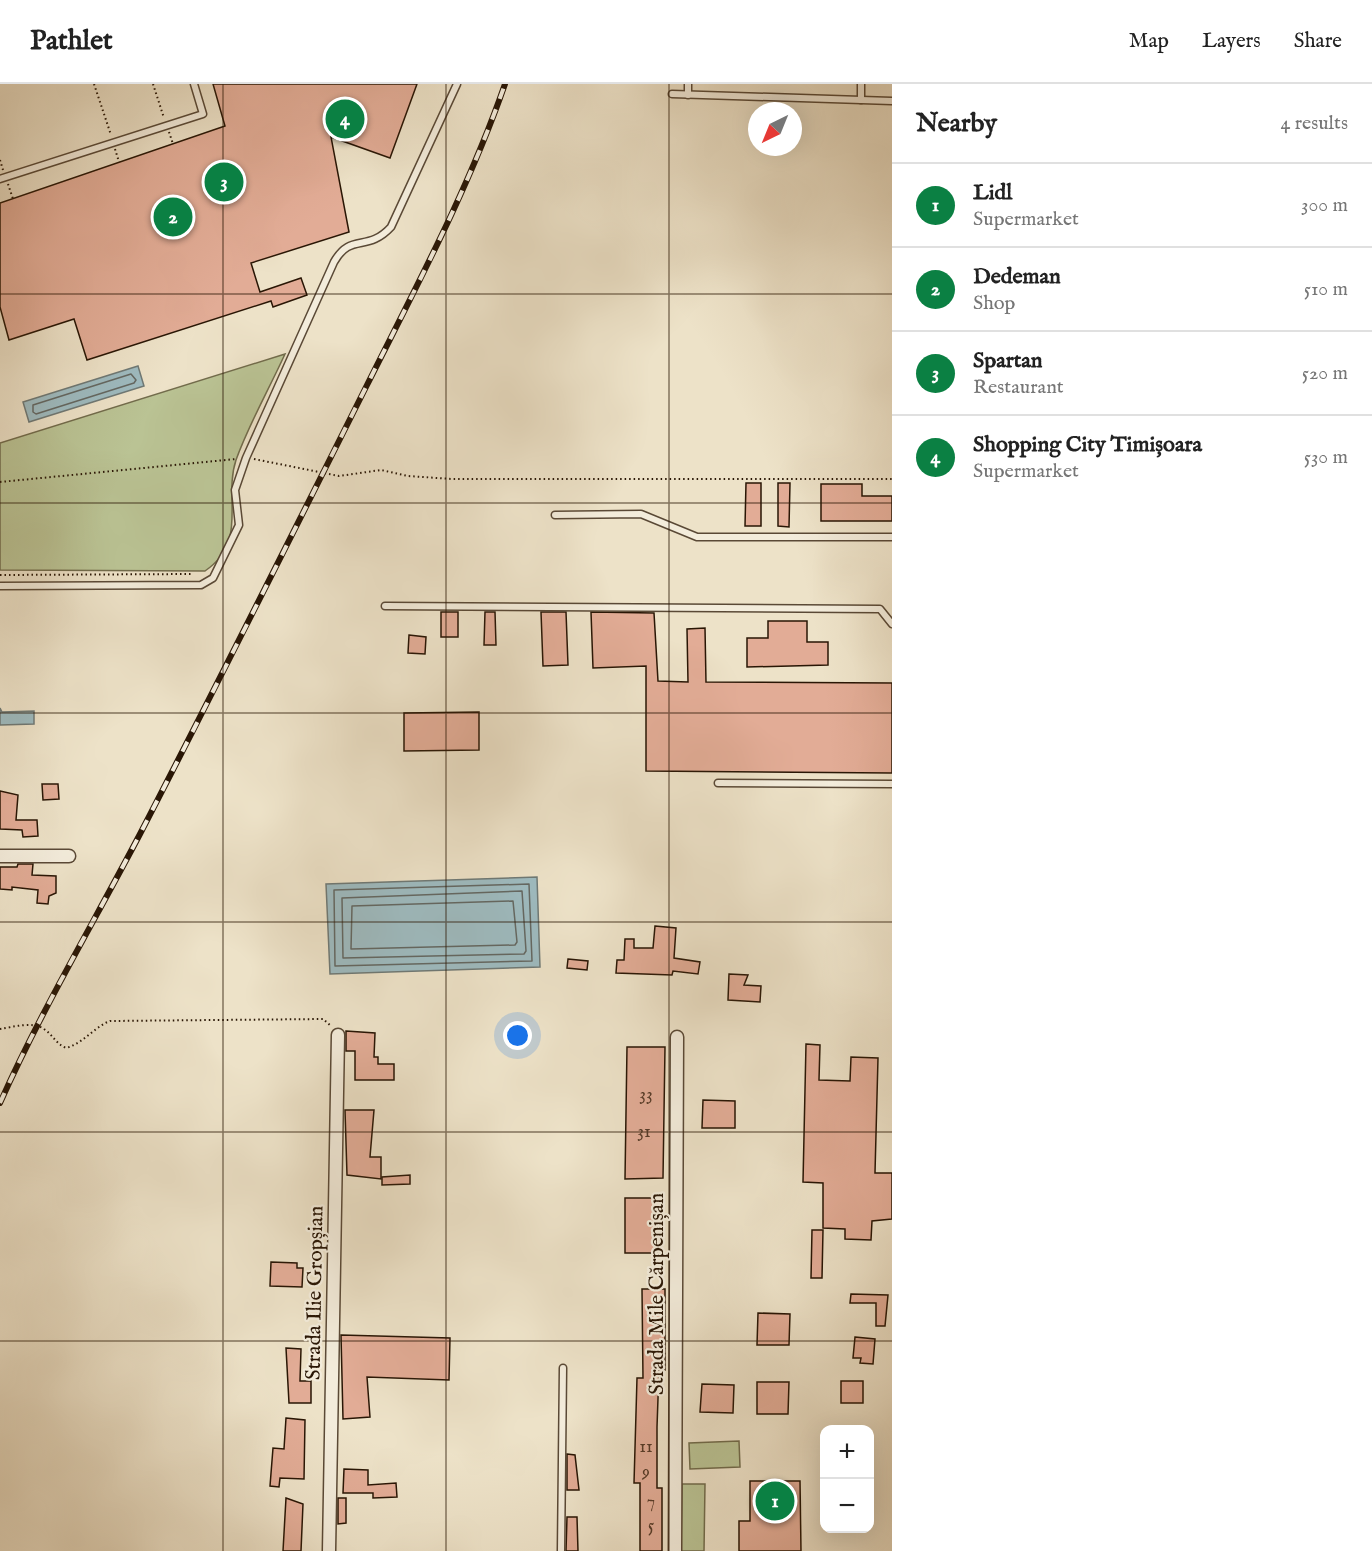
<!DOCTYPE html>
<meta charset="utf-8">
<style>
:root{--surface:#fff;--page:#f2f2f2;--text:#222;--muted:#767676;--line:#e0e0e0;--accent:#0b8043}
body{margin:0;font-family:"IM FELL English",serif;background:var(--page);color:var(--text)}
.controls{position:absolute;right:18px;bottom:18px;display:grid;overflow:hidden;border-radius:12px;box-shadow:0 6px 24px #0002}
.controls button{width:54px;height:54px;display:grid;place-items:center;padding:0;border:0;border-bottom:2px solid var(--line);background:var(--surface);color:var(--text);font:30px sans-serif}
.compass{position:absolute;left:748px;top:18px;width:54px;height:54px;border-radius:50%;background:var(--surface);box-shadow:0 6px 24px #0002;rotate:223deg}
.you{position:absolute;left:518px;top:952px;width:21px;height:21px;margin:-15px;border:4px solid #fff;border-radius:50%;background:#1a73e8;box-shadow:0 0 0 9px #1a73e833}
.badge{display:grid;place-items:center;width:39px;height:39px;border-radius:50%;background:var(--accent);color:#fff;font-size:20px;font-weight:700}
.pin{position:absolute;translate:-50% -50%;border:3px solid #fff;box-shadow:0 2px 6px #0006}
.list{margin:0;padding:0;list-style:none}
h2{display:flex;justify-content:space-between;align-items:center;height:78px;margin:0;padding:0 24px;font-size:26px}
h2 small{font-size:20px;font-weight:400;color:var(--muted)}
.list li{display:grid;grid-template-columns:39px 1fr auto;gap:18px;align-items:center;box-sizing:border-box;height:84px;padding:0 24px;border-top:2px solid var(--line)}
.list b{display:block;font-size:22px;white-space:nowrap}
.list p{margin:0;font-size:20px;white-space:nowrap;color:var(--muted)}
.list em{font-size:20px;font-style:normal;color:var(--muted)}
.map{position:relative;flex:none;width:892px;height:1467px;overflow:hidden}
header{display:flex;align-items:center;gap:36px;box-sizing:border-box;height:84px;padding:0 30px;background:var(--surface);border-bottom:2px solid var(--line)}
header strong{font-size:28px}
nav{display:flex;gap:33px;margin-inline-start:auto;font-size:21px}
main{display:flex}
aside{flex:1;background:var(--surface)}
.map>svg:first-child{display:block}
.green{fill:#bac394;stroke:#726c4c;stroke-width:1.5}
.water{fill:#9ebbc0;stroke:#6f7975;stroke-width:1.5}
.lines{fill:none;stroke-linecap:round;stroke-linejoin:round}
.shore{stroke:#646862;stroke-width:1.5}
.building{fill:#e2ac96;stroke:#291605;stroke-width:1.5}
.lane-casing{stroke:#5a4936;stroke-width:9}
.street-casing{stroke:#5a4936;stroke-width:15}
.path{stroke:#291605;stroke-width:2;stroke-dasharray:1.5 3;stroke-linecap:butt}
.lane{stroke:#f3ecdb;stroke-width:6}
.street{stroke:#f3ecdb;stroke-width:12}
.rail-casing{stroke:#291605;stroke-width:6}
.rail{stroke:#f3ecdb;stroke-width:4;stroke-dasharray:11;stroke-linecap:butt}
.grid{fill:none;stroke:#291605;stroke-width:1.5;stroke-opacity:0.55}
.labels{text-anchor:middle;stroke-width:4.5;stroke-linejoin:round;paint-order:stroke}
.number-label{font-size:18px;fill:#573c29}
.street-label{font-size:21px;fill:#291605;stroke:#f3ecdb}
</style>
<header>
<strong>Pathlet</strong>
<nav><a>Map</a><a>Layers</a><a>Share</a></nav>
</header>
<main>
<div class="map">
<svg width="892" height="1467" viewBox="0 0 892 1467">
<rect width="100%" height="100%" fill="#ede2c8"/>
<filter id="stains"><feTurbulence type="fractalNoise" baseFrequency=".00333" numOctaves="4"/><feColorMatrix values="0 0 0 0 .2 0 0 0 0 .09 0 0 0 0 .02 0 0 0 .5 -.17"/></filter>
<radialGradient id="worn" r=".72"><stop offset=".6" stop-color="#630" stop-opacity="0"/><stop offset="1" stop-color="#630" stop-opacity=".3"/></radialGradient>
<g class="green">
<path d="M 285,270 C 269,305 249,340 236,376 C 223,415 249,457 205,487 L 0,486 L 0,359 Z"/>
<path d="M 739,1357 L 740,1383 L 690,1385 L 689,1359 Z"/>
<path d="M 682,1400 L 705,1400 L 704,1467 L 681,1467 Z"/>
</g>
<g class="water">
<path d="M 138,282 L 144,302 L 29,338 L 23,318 Z"/>
<path d="M 0,624 L 2,628 L 34,627 L 34,640 L 0,641 Z"/>
<path d="M 537,793 L 540,883 L 330,890 L 326,800 Z"/>
</g>
<g class="lines">
<g class="shore">
<path d="M 131,290 L 136,296 L 134,299 L 36,330 L 33,328 L 33,321 Z"/>
<path d="M 529,800 L 532,877 L 335,882 L 334,806 Z"/>
<path d="M 522,807 L 526,867 L 524,870 L 343,874 L 342,814 Z"/>
<path d="M 513,817 L 517,858 L 515,861 L 351,865 L 352,822 Z"/>
</g>
</g>
<g class="building">
<path d="M 213,0 L 417,0 L 390,74 L 331,53 L 349,148 L 251,179 L 260,208 L 301,194 L 307,211 L 273,223 L 271,217 L 87,276 L 74,235 L 9,256 L 0,223 L 0,119 L 225,42 Z"/>
<path d="M 746,399 L 761,399 L 761,442 L 745,442 Z"/>
<path d="M 778,399 L 790,399 L 789,443 L 778,442 Z"/>
<path d="M 821,400 L 862,400 L 862,412 L 892,412 L 892,437 L 821,437 Z"/>
<rect x="441" y="528" width="17" height="25"/>
<path d="M 485,528 L 495,528 L 496,561 L 484,561 Z"/>
<path d="M 541,528 L 566,528 L 568,581 L 543,582 Z"/>
<path d="M 591,528 L 654,529 L 658,597 L 688,598 L 687,545 L 705,544 L 706,598 L 892,599 L 892,689 L 646,687 L 646,582 L 593,584 Z"/>
<path d="M 768,537 L 807,537 L 807,558 L 828,558 L 828,581 L 747,583 L 747,554 L 768,554 Z"/>
<path d="M 409,551 L 426,553 L 425,570 L 408,569 Z"/>
<path d="M 479,628 L 479,666 L 404,667 L 404,629 Z"/>
<path d="M 42,700 L 58,700 L 59,715 L 43,716 Z"/>
<path d="M 0,707 L 18,711 L 16,736 L 37,736 L 38,752 L 23,753 L 22,746 L 0,745 Z"/>
<path d="M 18,780 L 33,780 L 32,791 L 56,792 L 56,809 L 49,812 L 48,820 L 37,819 L 38,806 L 12,803 L 12,806 L 0,805 L 0,783 L 17,783 Z"/>
<path d="M 655,842 L 676,844 L 674,874 L 700,878 L 698,890 L 673,887 L 672,891 L 616,889 L 617,876 L 624,876 L 625,855 L 634,855 L 634,864 L 653,864 Z"/>
<path d="M 568,875 L 588,877 L 587,886 L 567,884 Z"/>
<path d="M 729,890 L 748,891 L 744,901 L 761,902 L 760,918 L 728,916 Z"/>
<path d="M 346,947 L 375,949 L 374,973 L 378,973 L 378,980 L 394,980 L 394,996 L 355,996 L 355,967 L 346,967 Z"/>
<path d="M 806,960 L 820,961 L 819,996 L 850,997 L 851,973 L 878,974 L 875,1089 L 892,1089 L 892,1135 L 872,1137 L 871,1156 L 845,1155 L 845,1145 L 823,1144 L 823,1099 L 803,1098 Z"/>
<path d="M 627,963 L 665,963 L 663,1094 L 625,1095 Z"/>
<path d="M 703,1016 L 735,1017 L 735,1044 L 702,1044 Z"/>
<path d="M 345,1026 L 374,1026 L 370,1073 L 381,1073 L 381,1095 L 347,1091 Z"/>
<path d="M 410,1091 L 410,1100 L 382,1101 L 382,1093 Z"/>
<rect x="625" y="1114" width="37" height="55"/>
<path d="M 812,1146 L 823,1146 L 822,1194 L 811,1194 Z"/>
<path d="M 271,1178 L 297,1179 L 297,1184 L 303,1184 L 302,1203 L 270,1202 Z"/>
<path d="M 642,1205 L 665,1205 L 665,1286 L 659,1286 L 657,1343 L 657,1404 L 662,1404 L 662,1467 L 640,1467 L 640,1399 L 634,1399 L 637,1294 L 643,1294 Z"/>
<path d="M 851,1210 L 888,1211 L 885,1242 L 876,1242 L 876,1219 L 850,1219 Z"/>
<path d="M 758,1229 L 790,1230 L 789,1261 L 757,1261 Z"/>
<path d="M 341,1251 L 450,1254 L 449,1296 L 367,1293 L 370,1333 L 343,1335 Z"/>
<path d="M 855,1253 L 875,1255 L 873,1280 L 860,1279 L 861,1274 L 853,1274 Z"/>
<path d="M 286,1264 L 301,1265 L 300,1297 L 311,1297 L 311,1319 L 289,1319 Z"/>
<rect x="841" y="1297" width="22" height="22"/>
<path d="M 757,1298 L 789,1298 L 788,1330 L 757,1330 Z"/>
<path d="M 702,1300 L 734,1301 L 733,1329 L 700,1328 Z"/>
<path d="M 286,1334 L 305,1336 L 304,1395 L 280,1394 L 279,1403 L 270,1402 L 273,1364 L 284,1365 Z"/>
<path d="M 567,1370 L 575,1371 L 579,1406 L 567,1406 Z"/>
<path d="M 344,1385 L 368,1386 L 368,1401 L 396,1399 L 397,1413 L 373,1414 L 373,1409 L 343,1409 Z"/>
<path d="M 750,1397 L 800,1397 L 801,1467 L 739,1467 L 739,1437 L 750,1437 Z"/>
<path d="M 286,1414 L 303,1420 L 301,1467 L 283,1467 Z"/>
<path d="M 338,1414 L 346,1414 L 346,1439 L 338,1440 Z"/>
<path d="M 567,1433 L 577,1433 L 578,1467 L 566,1467 Z"/>
</g>
<g class="lines">
<defs>
<g id="lane">
<path d="M 672,10 L 892,17"/>
<path d="M 688,11 L 688,0"/>
<path d="M 861,16 L 861,0"/>
<path d="M 0,95 L 203,30 L 194,0"/>
<path d="M 555,431 L 641,430 L 697,453 L 892,453"/>
<path d="M 0,502 L 201,501 L 213,494 L 239,441 L 235,406 L 246,374 L 334,178 C 351,148 367,169 391,143 L 457,0"/>
<path d="M 385,522 L 880,525 L 892,540"/>
<path d="M 718,699 L 892,700"/>
<path d="M 561,1467 L 563,1284"/>
</g>
<g id="street">
<path d="M 0,772 L 69,772"/>
<path d="M 329,1467 L 338,951"/>
<path d="M 675,1467 L 677,953"/>
</g>
</defs>
<use href="#lane" class="lane-casing"/>
<use href="#street" class="street-casing"/>
<g class="path">
<path d="M 94,0 L 111,51"/>
<path d="M 153,0 L 164,34"/>
<path d="M 169,48 L 173,60"/>
<path d="M 115,65 L 119,78"/>
<path d="M 0,76 L 3,86"/>
<path d="M 8,100 L 13,115"/>
<path d="M 254,375 L 339,392 L 381,386 L 408,392 L 452,395 L 892,395"/>
<path d="M 0,398 L 236,375"/>
<path d="M 0,491 L 193,490"/>
<path d="M 0,945 C 13,943 33,937 44,945 C 53,951 56,960 66,964 C 84,959 94,943 110,937 L 323,935 L 331,942"/>
</g>
<use href="#lane" class="lane"/>
<use href="#street" class="street"/>
<defs>
<path id="rail" d="M 0,1019 C 41,927 93,840 140,750 C 217,601 292,451 367,301 C 416,203 469,104 505,0"/>
</defs>
<use href="#rail" class="rail-casing"/>
<use href="#rail" class="rail"/>
</g>
<path class="grid" d="M 223,0 L 223,1467M 446,0 L 446,1467M 669,0 L 669,1467M 0,210 L 892,210M 0,419 L 892,419M 0,629 L 892,629M 0,838 L 892,838M 0,1048 L 892,1048M 0,1257 L 892,1257"/>
<g class="labels">
<g class="number-label">
<text x="646" y="1016">33</text>
<text x="644" y="1053">31</text>
<text x="646" y="1368">11</text>
<text x="646" y="1393">9</text>
<text x="651" y="1423">7</text>
<text x="651" y="1447">5</text>
</g>
<g class="street-label">
<text transform="translate(314 1209) rotate(-89)" y="7">Strada Ilie Gropșian</text>
<text transform="translate(656 1210) rotate(-90)" y="7">Strada Mile Cărpenișan</text>
</g>
</g>
<rect width="100%" height="100%" filter="url(#stains)"/>
<rect width="100%" height="100%" fill="url(#worn)"/>
</svg>
<div class="controls">
<button>+</button>
<button>−</button>
</div>
<svg class="compass" viewBox="-18 -18 36 36"><path d="M0-13l5 13h-10z" fill="#e53935"/><path d="M0 13l5-13h-10z" fill="#767676"/></svg>
<div class="you"></div>
<div class="pin badge" style="left:775px;top:1417px">1</div>
<div class="pin badge" style="left:173px;top:133px">2</div>
<div class="pin badge" style="left:224px;top:98px">3</div>
<div class="pin badge" style="left:345px;top:35px">4</div>
</div>
<aside>
<h2>Nearby<small>4 results</small></h2>
<ul class="list">
<li><span class="badge">1</span><div><b>Lidl</b><p>Supermarket</p></div><em>300 m</em></li>
<li><span class="badge">2</span><div><b>Dedeman</b><p>Shop</p></div><em>510 m</em></li>
<li><span class="badge">3</span><div><b>Spartan</b><p>Restaurant</p></div><em>520 m</em></li>
<li><span class="badge">4</span><div><b>Shopping City Timișoara</b><p>Supermarket</p></div><em>530 m</em></li>
</ul>
</aside>
</main>
